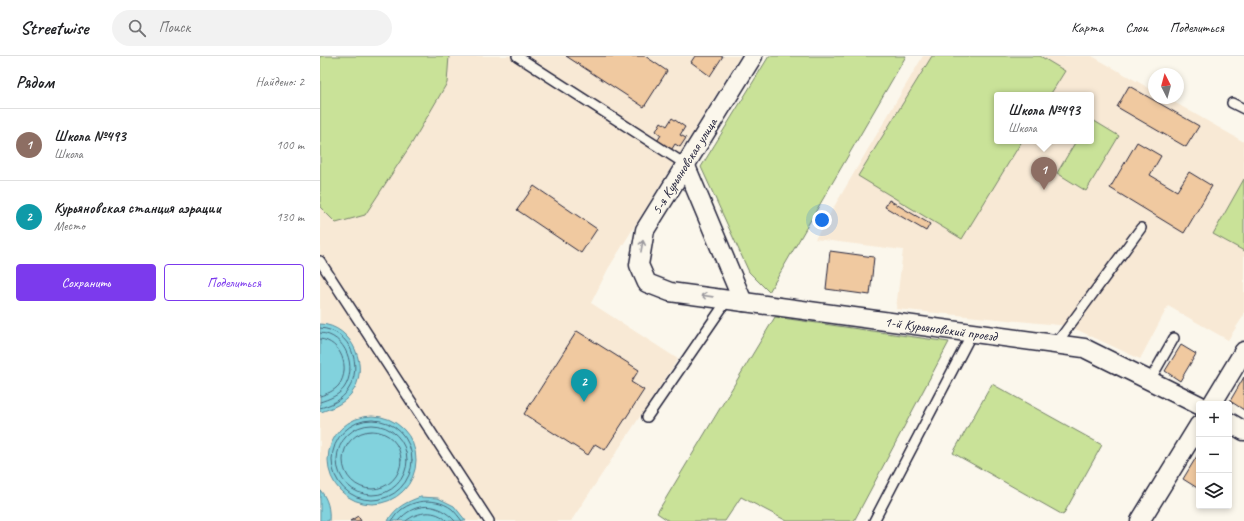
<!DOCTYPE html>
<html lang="ru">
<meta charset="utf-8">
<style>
:root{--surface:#fff;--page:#f2f2f2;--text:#202124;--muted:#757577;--line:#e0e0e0;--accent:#7c3aed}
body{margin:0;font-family:Caveat,sans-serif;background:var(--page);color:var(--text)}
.controls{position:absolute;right:12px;bottom:12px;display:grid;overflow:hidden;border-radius:4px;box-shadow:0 2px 6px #0003}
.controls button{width:36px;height:36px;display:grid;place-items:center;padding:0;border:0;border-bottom:1px solid var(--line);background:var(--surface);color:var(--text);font:20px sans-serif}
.compass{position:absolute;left:828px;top:12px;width:36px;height:36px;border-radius:50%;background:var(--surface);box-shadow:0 2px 6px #0003;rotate:354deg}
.you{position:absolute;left:502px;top:164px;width:14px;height:14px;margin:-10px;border:3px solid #fff;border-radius:50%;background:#1a73e8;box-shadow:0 0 0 6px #1a73e833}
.badge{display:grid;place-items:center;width:26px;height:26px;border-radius:50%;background:var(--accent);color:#fff;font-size:13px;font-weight:700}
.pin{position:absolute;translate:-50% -33px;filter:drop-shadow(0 1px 2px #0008)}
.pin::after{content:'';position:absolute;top:21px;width:14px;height:12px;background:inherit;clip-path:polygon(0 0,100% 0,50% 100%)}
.popup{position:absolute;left:674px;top:36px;width:100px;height:52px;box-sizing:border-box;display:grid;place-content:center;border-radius:4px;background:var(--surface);filter:drop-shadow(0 1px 3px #0005);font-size:13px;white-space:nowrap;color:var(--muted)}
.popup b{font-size:15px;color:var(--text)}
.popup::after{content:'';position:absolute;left:50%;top:100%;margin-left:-8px;border:8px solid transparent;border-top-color:var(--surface)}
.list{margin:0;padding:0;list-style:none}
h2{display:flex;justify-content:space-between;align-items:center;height:52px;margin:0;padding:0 16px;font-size:17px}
h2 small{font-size:13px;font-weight:400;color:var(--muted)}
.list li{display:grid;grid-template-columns:26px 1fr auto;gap:12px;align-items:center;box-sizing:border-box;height:72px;padding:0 16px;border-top:1px solid var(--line)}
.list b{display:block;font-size:15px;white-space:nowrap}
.list p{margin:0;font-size:13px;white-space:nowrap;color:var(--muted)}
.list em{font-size:13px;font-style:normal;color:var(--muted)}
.actions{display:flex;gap:8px;padding:12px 16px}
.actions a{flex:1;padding:9px 0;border:1px solid var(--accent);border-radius:4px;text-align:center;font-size:14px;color:var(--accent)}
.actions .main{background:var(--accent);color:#fff}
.icon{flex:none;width:22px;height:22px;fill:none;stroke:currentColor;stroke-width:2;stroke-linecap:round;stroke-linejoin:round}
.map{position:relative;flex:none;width:924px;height:465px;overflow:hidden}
header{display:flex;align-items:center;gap:24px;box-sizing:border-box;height:56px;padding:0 20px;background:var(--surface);border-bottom:1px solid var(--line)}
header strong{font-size:19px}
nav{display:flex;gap:22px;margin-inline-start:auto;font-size:14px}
.search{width:280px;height:36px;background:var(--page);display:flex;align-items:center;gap:10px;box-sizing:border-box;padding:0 14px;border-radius:22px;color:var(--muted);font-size:15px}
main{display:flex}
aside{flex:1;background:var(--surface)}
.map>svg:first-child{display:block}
.built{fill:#f8e9d5;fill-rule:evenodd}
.green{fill:#c9e298;stroke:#76826a}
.water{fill:#82d2dd;stroke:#5c8c9c}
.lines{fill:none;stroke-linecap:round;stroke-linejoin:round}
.shore{stroke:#48687c;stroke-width:1}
.building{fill:#f0c9a0;stroke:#22223b}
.service-casing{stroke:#22223b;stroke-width:12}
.minor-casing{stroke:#22223b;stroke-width:21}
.service{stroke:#fbf7ec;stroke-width:9}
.minor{stroke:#fbf7ec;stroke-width:18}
.oneway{stroke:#99979c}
.labels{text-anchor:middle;stroke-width:4;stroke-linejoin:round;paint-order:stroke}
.street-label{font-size:14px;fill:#22223b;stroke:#fbf7ec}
</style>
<header>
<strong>Streetwise</strong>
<div class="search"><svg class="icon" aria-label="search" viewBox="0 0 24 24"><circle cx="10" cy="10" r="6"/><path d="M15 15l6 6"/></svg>Поиск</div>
<nav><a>Карта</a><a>Слои</a><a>Поделиться</a></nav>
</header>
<main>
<aside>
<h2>Рядом<small>Найдено: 2</small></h2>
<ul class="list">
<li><span class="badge" style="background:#8d6e63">1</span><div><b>Школа №493</b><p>Школа</p></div><em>100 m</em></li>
<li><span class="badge" style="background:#0f9aa8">2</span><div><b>Курьяновская станция аэрации</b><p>Место</p></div><em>130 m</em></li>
</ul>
<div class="actions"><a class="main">Сохранить</a><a>Поделиться</a></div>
</aside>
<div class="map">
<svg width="924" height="465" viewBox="0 0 924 465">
<rect width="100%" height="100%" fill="#fbf7ec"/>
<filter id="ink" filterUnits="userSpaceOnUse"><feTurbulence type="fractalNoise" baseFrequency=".025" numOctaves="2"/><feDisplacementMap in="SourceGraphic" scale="8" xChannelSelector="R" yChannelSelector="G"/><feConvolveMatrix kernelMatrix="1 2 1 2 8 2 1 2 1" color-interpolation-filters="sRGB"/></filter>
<g filter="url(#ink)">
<g class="built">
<path d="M 0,0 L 420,0 L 288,213 L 271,247 L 358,303 L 251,465 L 0,465 Z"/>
<path d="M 603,0 L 772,0 L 834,35 L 834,42 L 847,42 L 924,86 L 924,259 L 908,284 L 848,250 L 820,303 L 749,270 L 576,253 L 583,194 L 495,183 ZM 677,39 L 771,39 L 771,85 L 677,85 Z"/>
</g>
<g class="green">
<path d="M 0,0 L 129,0 L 127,27 L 92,87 L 45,159 L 16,167 L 0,151 Z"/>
<path d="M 449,0 L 586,0 L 449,236 L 429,216 L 381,111 Z"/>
<path d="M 612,0 L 720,0 L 745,15 L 730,39 L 677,39 L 677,85 L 702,85 L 642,183 L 538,120 Z"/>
<path d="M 771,63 L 799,80 L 766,135 L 737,117 L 756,85 L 771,85 Z"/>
<path d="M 924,123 L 924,195 L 893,178 Z"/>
<path d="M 455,261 L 629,286 L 534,465 L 467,465 L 421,441 L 405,465 L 349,465 L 337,457 Z"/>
<path d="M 672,328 L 782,389 L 743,459 L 633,397 Z"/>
</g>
<g class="water">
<path d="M 0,268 C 33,269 51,313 31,338 C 23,348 12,352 1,356 L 0,355 Z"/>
<circle cx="52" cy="404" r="44"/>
<path d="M 0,434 C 8,443 10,454 9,465 L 0,465 Z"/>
<path d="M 100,441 L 118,442 L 134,450 L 146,465 L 68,465 C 75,451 87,446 100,441 Z"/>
</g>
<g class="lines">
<g class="shore">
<path d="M 0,272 C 31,274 44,310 28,334 C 22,344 11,349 0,352"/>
<path d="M 0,277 C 26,278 38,312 24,332 C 18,340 9,343 0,346"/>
<path d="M 0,283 C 21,285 31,312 19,329 C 14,335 7,338 0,340"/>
<circle cx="52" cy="404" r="40"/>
<circle cx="52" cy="404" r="35"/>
<circle cx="52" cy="404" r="29"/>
<path d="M 72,465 C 82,444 114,439 132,453 C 135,456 139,461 142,465"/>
<path d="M 78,465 C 95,445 118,446 135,465"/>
<path d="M 86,465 C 98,455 116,453 127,465"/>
</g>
</g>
<g class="building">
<path d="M 246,0 L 325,0 L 347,15 L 324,51 Z"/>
<path d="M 375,0 L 403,0 L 390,20 L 371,6 Z"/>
<path d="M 809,30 L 879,70 L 866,91 L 797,51 Z"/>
<path d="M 352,62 L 365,71 L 360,79 L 366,82 L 360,91 L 355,88 L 350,96 L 336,87 L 341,79 L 336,75 L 341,66 L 347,70 Z"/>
<path d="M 817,86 L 841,100 L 830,119 L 857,135 L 869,116 L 892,130 L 864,177 L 790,132 Z"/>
<path d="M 214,130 L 277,173 L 261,197 L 197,154 Z"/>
<path d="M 569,144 L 610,168 L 606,175 L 565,151 Z"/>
<path d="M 510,195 L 554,201 L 550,239 L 506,233 Z"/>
<path d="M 257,275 L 319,314 L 311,326 L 324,334 L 285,394 L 275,388 L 268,399 L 204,358 Z"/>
<path d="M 861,289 L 876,298 L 860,325 L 845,315 Z"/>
<path d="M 924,321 L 924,354 L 910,345 Z"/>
<path d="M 877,400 L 879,401 L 879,433 L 863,423 Z"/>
<path d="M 38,460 L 41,465 L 30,465 Z"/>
</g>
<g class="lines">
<defs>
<g id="service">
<path d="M 197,0 L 365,108"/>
<path d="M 912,47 L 924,53"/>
<path d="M 0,205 L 169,465"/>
<path d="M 736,288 L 821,172"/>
<path d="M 830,324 L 854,282"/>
<path d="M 327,361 L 408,243"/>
<path d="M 554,465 L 652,277"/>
</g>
<g id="minor">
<path id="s1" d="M 433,0 L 325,174 L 319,209 L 327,227 L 350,236 L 764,292 L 879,349"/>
<path d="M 365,108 L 423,246"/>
<path d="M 892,348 L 924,295"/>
<path d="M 909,366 L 924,375"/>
<path d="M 820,465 L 879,369"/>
</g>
</defs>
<use href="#service" class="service-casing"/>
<use href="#minor" class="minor-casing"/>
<use href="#service" class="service"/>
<use href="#minor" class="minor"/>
</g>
<defs><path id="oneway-shaft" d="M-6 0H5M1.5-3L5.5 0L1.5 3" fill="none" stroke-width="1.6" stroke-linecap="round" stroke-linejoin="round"/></defs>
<g class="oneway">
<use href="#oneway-shaft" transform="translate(322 190) rotate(-80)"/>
<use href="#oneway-shaft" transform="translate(387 240) rotate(-172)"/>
</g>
</g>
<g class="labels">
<g class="street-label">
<text transform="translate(364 110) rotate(-58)" y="5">5-я Курьяновская улица</text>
<text dy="5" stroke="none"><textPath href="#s1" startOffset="558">1-й Курьяновский проезд</textPath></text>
</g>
</g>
</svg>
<div class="controls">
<button>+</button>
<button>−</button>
<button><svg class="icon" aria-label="layers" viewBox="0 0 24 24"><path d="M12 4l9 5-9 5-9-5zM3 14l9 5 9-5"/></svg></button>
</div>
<svg class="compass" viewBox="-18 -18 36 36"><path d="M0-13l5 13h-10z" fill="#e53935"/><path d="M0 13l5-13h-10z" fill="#757577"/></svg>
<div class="you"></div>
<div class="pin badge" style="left:724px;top:134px;background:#8d6e63">1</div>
<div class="popup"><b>Школа №493</b>Школа</div>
<div class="pin badge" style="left:264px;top:346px;background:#0f9aa8">2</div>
</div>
</main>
